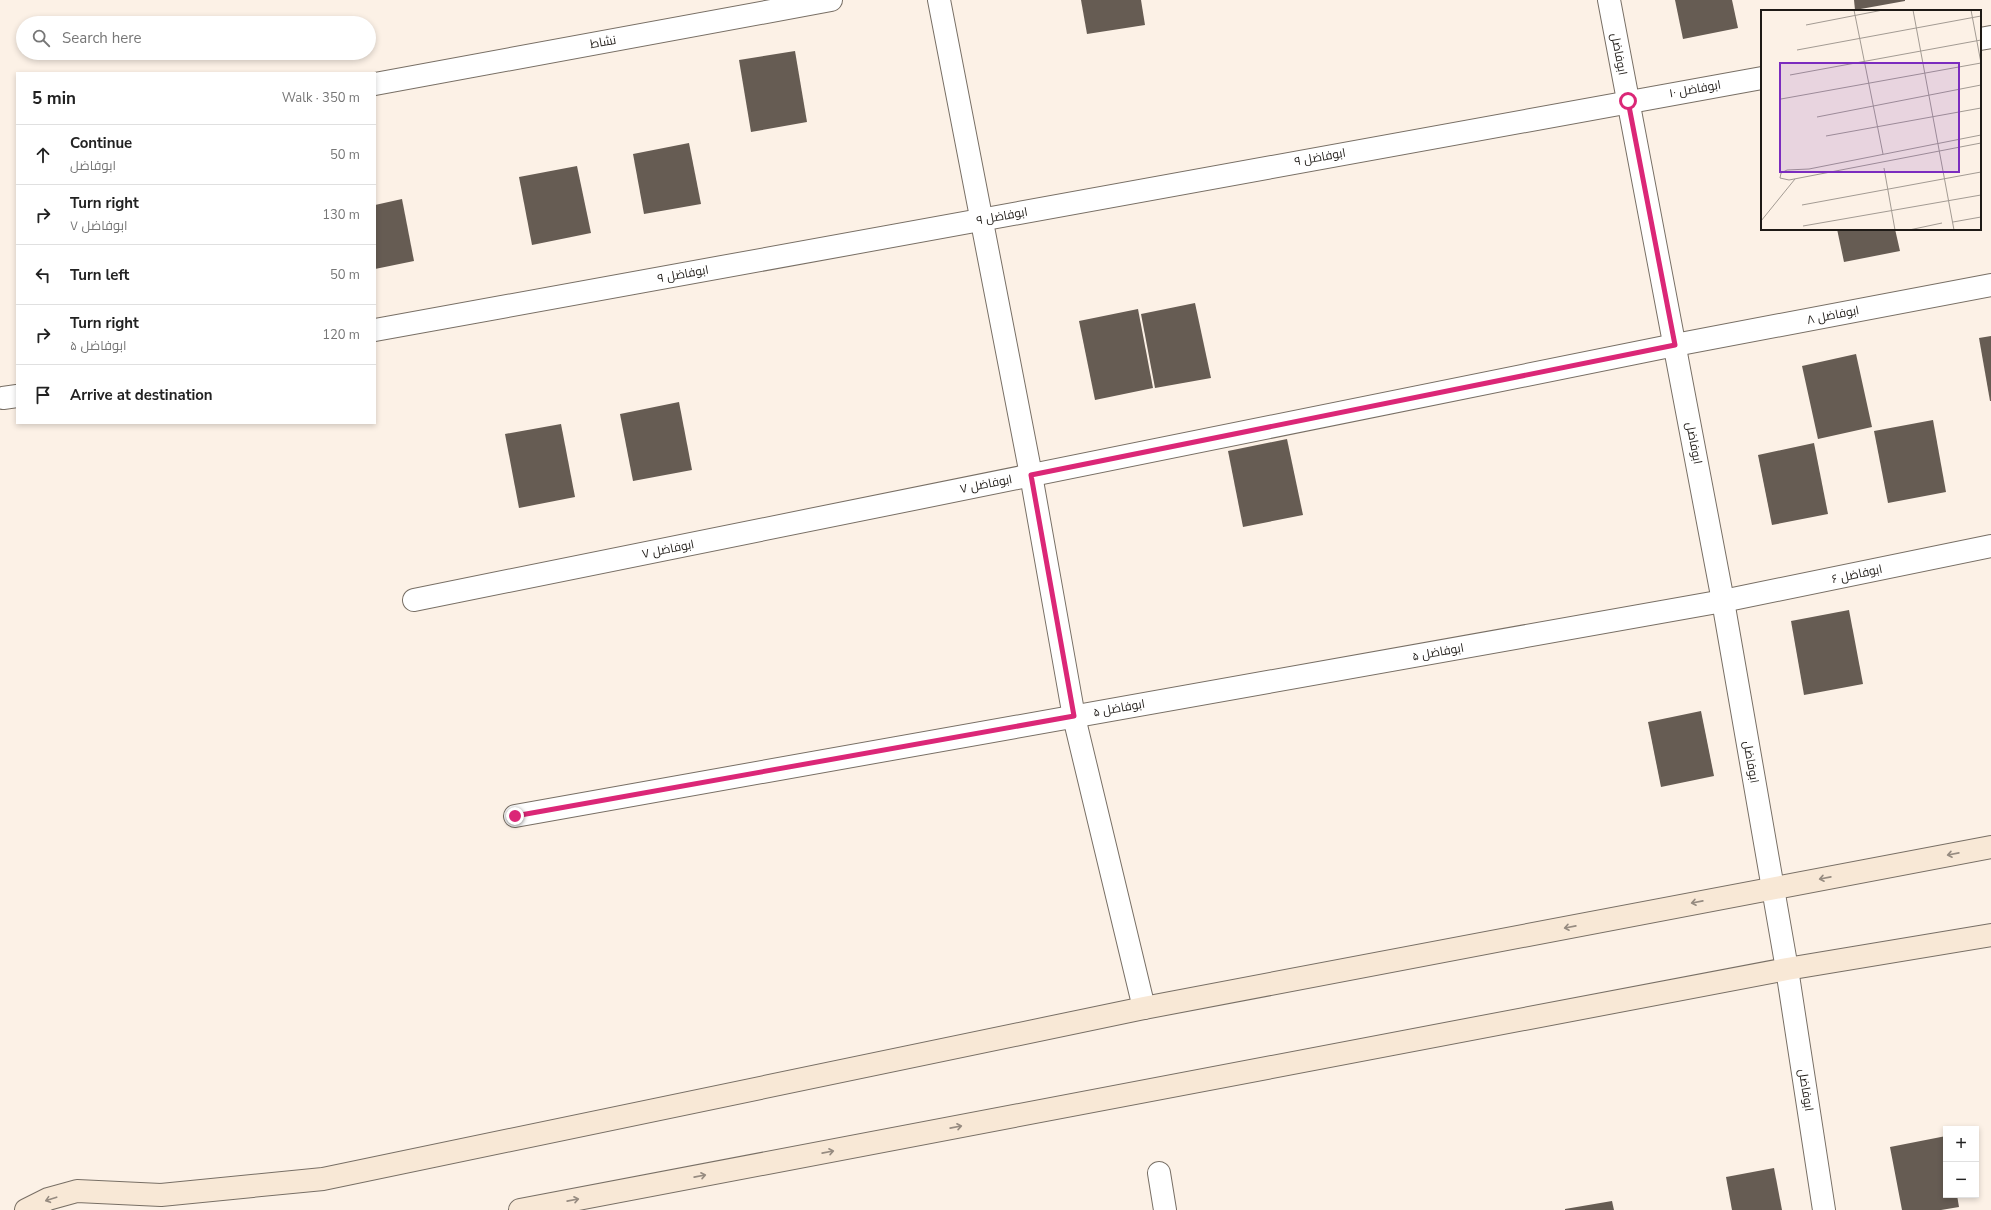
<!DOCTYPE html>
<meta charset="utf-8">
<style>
:root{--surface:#fff;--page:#f6f6f6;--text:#222;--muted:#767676;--line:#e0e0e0}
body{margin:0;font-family:"Nunito Sans",Cairo,sans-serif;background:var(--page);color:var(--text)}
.controls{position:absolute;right:12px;bottom:12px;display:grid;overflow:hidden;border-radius:0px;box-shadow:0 2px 6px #0003}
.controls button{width:36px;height:36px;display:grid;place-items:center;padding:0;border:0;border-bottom:1px solid var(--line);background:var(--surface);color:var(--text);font:20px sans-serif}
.stop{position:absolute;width:12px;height:12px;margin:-9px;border:3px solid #db2777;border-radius:50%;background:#fff}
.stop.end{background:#db2777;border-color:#fff;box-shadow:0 1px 4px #0008}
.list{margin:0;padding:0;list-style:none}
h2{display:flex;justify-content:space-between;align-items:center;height:52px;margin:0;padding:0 16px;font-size:17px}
h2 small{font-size:13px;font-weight:400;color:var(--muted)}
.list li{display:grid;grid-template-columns:26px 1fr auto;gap:12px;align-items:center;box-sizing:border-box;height:60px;padding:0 16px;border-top:1px solid var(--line)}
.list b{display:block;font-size:15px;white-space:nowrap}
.list p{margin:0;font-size:13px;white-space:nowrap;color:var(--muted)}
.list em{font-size:13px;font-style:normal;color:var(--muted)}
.icon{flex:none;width:22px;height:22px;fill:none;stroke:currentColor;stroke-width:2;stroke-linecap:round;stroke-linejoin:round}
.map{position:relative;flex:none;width:1991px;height:1210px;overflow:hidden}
.search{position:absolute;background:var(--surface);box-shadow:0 2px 6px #0003;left:16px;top:16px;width:360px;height:44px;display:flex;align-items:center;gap:10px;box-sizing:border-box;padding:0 14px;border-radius:22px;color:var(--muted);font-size:15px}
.panel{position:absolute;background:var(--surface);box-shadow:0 2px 6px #0003;left:16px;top:72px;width:360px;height:352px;border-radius:0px}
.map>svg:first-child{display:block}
.building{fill:#665c53}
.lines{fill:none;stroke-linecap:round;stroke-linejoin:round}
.street-casing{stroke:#786f65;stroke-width:24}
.secondary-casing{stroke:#786f65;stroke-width:24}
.street{stroke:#fff;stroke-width:22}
.secondary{stroke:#f8e8d6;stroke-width:22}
.oneway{stroke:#968b80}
.route{stroke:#db2777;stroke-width:5}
.labels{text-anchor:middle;stroke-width:4;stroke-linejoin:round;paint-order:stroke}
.street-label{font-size:12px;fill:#1e1a16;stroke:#fff}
.inset-road{fill:none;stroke:#a39b93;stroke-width:1}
.view{fill:#7b2cbf;fill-opacity:0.15;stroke:#7b2cbf;stroke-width:2}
.inset-edge{fill:none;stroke:#1e1a16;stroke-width:2}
</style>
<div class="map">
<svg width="1991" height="1210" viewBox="0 0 1991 1210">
<rect width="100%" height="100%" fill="#fcf1e6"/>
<g class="building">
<path d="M 1081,0 L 1141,0 L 1145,25 L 1087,34 Z"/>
<path d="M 1675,0 L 1732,0 L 1738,28 L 1683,39 Z"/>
<path d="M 1854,0 L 1905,0 L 1905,1 L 1855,10 Z"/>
<path d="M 795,51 L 807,122 L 751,132 L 739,60 Z"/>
<path d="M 689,143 L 701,204 L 644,214 L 633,154 Z"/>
<path d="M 577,166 L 591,233 L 532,245 L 519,177 Z"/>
<path d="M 402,199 L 414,261 L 375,269 L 375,205 Z"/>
<path d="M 1837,229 L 1895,229 L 1900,251 L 1844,262 Z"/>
<path d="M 1195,303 L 1211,378 L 1155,388 L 1141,314 Z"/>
<path d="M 1138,309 L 1153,388 L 1095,400 L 1079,321 Z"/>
<path d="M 1991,336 L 1991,401 L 1990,401 L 1979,338 Z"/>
<path d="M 1856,354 L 1872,427 L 1818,439 L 1802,366 Z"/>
<path d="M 679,402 L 692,470 L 633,481 L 620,414 Z"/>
<path d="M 1933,420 L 1946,492 L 1888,503 L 1874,431 Z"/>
<path d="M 561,424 L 575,497 L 519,508 L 505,434 Z"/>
<path d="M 1287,439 L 1303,515 L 1243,527 L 1228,451 Z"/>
<path d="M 1814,443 L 1828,514 L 1772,525 L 1758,455 Z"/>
<path d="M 1849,610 L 1863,684 L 1804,695 L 1791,621 Z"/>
<path d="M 1701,711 L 1714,776 L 1661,787 L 1648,722 Z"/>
<path d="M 1946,1136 L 1946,1195 L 1957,1195 L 1959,1207 L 1941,1210 L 1902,1210 L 1890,1147 Z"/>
<path d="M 1774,1168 L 1782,1210 L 1732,1210 L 1726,1177 Z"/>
<path d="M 1612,1201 L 1614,1210 L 1565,1210 L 1565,1209 Z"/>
</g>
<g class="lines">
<defs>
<g id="street">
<path d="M 939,0 L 1031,475 L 1074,717 L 1144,1008"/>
<path d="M 1609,0 L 1723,601 L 1787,969 L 1824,1210"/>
<path d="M 1980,39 L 1991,37"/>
<path d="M 375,84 L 831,0"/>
<path d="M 375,330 L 1762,78"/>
<path d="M 3,398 L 17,396"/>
<path d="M 414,600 L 1675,345 L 1991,285"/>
<path d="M 515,816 L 1723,601 L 1991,546"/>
<path d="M 1159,1173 L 1165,1210"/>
</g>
<g id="secondary">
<path d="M 26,1210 L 48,1199 L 77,1191 L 161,1195 L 323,1179 L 1144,1008 L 1991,847"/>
<path d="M 520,1210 L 1787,969 L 1991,935"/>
</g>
</defs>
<use href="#street" class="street-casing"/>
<use href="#secondary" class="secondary-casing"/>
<use href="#street" class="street"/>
<use href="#secondary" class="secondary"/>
</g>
<defs><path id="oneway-shaft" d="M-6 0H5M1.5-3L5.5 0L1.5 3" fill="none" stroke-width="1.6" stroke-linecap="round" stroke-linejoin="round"/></defs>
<g class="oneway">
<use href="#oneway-shaft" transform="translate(1953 854) rotate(169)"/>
<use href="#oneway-shaft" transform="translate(1825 878) rotate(169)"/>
<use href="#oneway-shaft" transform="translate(1697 902) rotate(169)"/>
<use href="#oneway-shaft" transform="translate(1570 927) rotate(169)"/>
<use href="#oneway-shaft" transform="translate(956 1127) rotate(-11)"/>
<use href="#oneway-shaft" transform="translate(828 1152) rotate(-11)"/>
<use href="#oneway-shaft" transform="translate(700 1176) rotate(-11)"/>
<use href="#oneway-shaft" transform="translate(51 1199) rotate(162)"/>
<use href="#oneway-shaft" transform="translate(573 1200) rotate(-11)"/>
</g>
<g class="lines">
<path class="route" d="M 515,816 L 1074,716 L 1031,475 L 1675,345 L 1628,101"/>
</g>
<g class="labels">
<g class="street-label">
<text transform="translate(603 42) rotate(-10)" y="4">نشاط</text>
<text transform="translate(1619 54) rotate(79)" y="4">ابوفاضل</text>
<text transform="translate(1695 89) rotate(-10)" y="4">ابوفاضل ۱۰</text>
<text transform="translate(1320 157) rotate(-10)" y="4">ابوفاضل ۹</text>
<text transform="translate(1002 216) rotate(-10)" y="4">ابوفاضل ۹</text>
<text transform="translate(683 274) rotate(-10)" y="4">ابوفاضل ۹</text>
<text transform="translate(1833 315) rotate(-11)" y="4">ابوفاضل ۸</text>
<text transform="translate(1694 443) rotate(79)" y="4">ابوفاضل</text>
<text transform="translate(986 484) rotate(-11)" y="4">ابوفاضل ۷</text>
<text transform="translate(668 549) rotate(-11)" y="4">ابوفاضل ۷</text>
<text transform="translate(1857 574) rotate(-12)" y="4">ابوفاضل ۶</text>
<text transform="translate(1438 652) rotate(-10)" y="4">ابوفاضل ۵</text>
<text transform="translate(1119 708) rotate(-10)" y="4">ابوفاضل ۵</text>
<text transform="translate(1751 762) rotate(80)" y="4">ابوفاضل</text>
<text transform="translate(1806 1090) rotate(81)" y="4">ابوفاضل</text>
</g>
</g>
<g transform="translate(1761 10)">
<rect width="220" height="220" fill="#fcf1e6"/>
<path class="inset-road" d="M 93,0 L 122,144M 152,0 L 193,220M 210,0 L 220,53M 45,15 L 122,0M 36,40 L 220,6M 29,65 L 220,30M 20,89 L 220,53M 56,107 L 220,75M 220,125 L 48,159 L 26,160 L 20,163 L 19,168 L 28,170 L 220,133M 65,126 L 220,98M 123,158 L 134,220M 41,195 L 220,162M 0,211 L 34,169M 192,212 L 220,207M 42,216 L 220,185M 148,220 L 181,213"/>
<path class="view" d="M 19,53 L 198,53 L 198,162 L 19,162 Z"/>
<rect width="220" height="220" class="inset-edge"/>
</g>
</svg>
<div class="controls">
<button>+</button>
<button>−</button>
</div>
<div class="stop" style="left:1628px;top:101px"></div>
<div class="stop end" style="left:515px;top:816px"></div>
<div class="search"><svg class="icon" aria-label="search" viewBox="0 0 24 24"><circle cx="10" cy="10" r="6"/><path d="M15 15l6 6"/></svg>Search here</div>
<section class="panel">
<h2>5 min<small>Walk · 350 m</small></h2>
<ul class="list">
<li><svg class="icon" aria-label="ahead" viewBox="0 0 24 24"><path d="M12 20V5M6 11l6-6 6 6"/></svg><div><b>Continue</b><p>ابوفاضل</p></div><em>50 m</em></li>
<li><svg class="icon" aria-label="right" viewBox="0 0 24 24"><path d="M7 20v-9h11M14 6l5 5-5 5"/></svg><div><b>Turn right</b><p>ابوفاضل ۷</p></div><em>130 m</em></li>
<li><svg class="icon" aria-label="left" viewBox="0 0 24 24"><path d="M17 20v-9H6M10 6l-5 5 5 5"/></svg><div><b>Turn left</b></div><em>50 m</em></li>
<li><svg class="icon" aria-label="right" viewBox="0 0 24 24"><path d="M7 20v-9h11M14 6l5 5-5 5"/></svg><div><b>Turn right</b><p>ابوفاضل ۵</p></div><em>120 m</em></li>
<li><svg class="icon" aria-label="arrive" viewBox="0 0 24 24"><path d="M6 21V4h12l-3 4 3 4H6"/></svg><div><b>Arrive at destination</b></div></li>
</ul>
</section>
</div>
